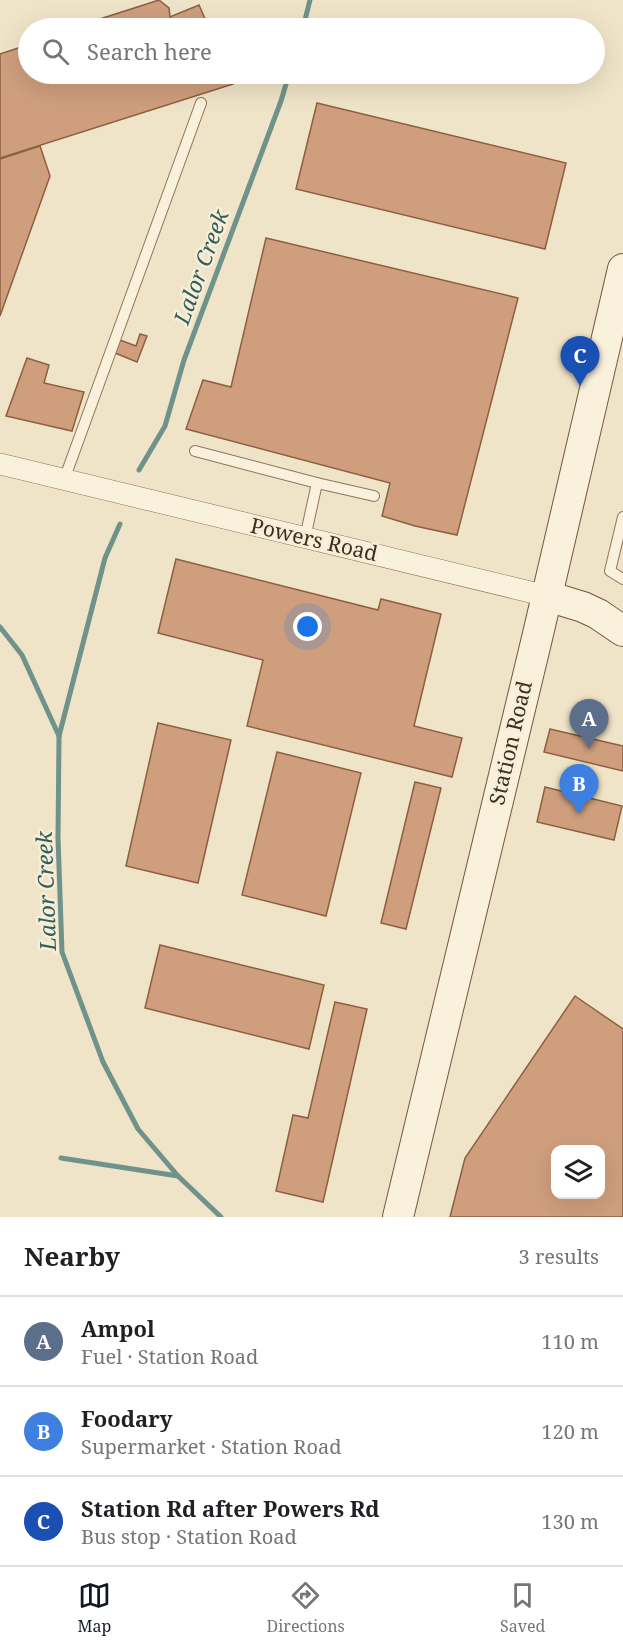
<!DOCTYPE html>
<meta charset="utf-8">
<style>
:root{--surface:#fff;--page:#f6f6f6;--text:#202124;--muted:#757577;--line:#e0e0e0;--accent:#111827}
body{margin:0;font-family:"Noto Serif",serif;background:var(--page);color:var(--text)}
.controls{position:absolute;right:18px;bottom:18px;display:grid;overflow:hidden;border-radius:12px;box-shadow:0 6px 24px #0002}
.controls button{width:54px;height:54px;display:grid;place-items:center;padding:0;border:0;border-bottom:2px solid var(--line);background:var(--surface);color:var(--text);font:30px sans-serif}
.you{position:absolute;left:308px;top:627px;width:21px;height:21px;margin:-15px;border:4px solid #fff;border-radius:50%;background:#1a73e8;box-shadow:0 0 0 9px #1a73e833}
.badge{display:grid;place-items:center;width:39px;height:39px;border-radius:50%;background:var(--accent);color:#fff;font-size:20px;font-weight:700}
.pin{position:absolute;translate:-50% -50px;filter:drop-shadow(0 2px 3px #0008)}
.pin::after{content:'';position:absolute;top:32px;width:21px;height:18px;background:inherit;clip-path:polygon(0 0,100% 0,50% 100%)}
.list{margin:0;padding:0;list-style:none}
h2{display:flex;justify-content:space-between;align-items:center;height:78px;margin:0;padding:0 24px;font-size:26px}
h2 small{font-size:20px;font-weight:400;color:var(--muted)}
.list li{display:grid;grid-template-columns:39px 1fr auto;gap:18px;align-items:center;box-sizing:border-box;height:90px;padding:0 24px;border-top:2px solid var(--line)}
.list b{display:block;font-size:22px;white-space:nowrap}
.list p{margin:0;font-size:20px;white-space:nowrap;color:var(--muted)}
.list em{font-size:20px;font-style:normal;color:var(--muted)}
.icon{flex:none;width:33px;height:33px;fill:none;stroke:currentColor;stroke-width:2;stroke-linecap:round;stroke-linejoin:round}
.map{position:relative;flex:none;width:623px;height:1217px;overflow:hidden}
.search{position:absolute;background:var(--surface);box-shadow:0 6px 24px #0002;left:18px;right:18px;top:18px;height:66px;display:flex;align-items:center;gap:15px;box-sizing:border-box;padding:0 21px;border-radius:33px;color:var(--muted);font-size:22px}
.sheet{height:348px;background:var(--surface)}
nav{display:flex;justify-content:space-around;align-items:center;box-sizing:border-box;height:84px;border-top:2px solid var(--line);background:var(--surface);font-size:16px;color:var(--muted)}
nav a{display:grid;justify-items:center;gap:3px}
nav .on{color:var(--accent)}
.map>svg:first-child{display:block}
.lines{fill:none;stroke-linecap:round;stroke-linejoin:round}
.stream{stroke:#6f938a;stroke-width:5}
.building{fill:#cf9f7d;stroke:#8d5f41;stroke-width:1.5;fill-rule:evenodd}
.lane-casing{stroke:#8d765c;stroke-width:12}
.street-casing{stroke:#8d765c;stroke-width:22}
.secondary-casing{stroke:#6f573f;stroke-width:32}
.lane{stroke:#faf1dc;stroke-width:10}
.street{stroke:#faf1dc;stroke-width:21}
.secondary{stroke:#faf1dc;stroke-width:30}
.labels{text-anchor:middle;stroke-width:5;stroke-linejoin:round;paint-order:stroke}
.street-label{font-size:21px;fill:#3d2e20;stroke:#f7eed8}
.water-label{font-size:22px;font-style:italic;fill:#2f5d5a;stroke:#f7eed8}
</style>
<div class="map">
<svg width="623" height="1217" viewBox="0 0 623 1217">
<rect width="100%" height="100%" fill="#f0e4c8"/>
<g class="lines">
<g class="stream">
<path d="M 303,28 L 310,0"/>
<path d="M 139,470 L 165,426 L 184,360 L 281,101 L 289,74"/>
<path d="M 120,524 L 105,558 L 59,736 L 58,838 L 62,952 L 103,1062 L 138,1129 L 178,1176 L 221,1217"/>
<path d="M 0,627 L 22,655 L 59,736"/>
<path d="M 61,1158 L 178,1176"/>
</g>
</g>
<g class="building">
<path d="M 159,0 L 169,8 L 170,17 L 199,5 L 209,28 L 94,28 L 100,19 Z"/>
<path d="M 24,46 L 28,48 L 28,74 L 229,74 L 233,84 L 0,158 L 0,54 Z"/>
<path d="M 317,103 L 566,163 L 545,249 L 296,189 Z"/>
<path d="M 40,146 L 50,176 L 0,316 L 0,159 Z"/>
<path d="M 266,238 L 518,298 L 457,535 L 415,526 L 382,516 L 390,483 L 186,429 L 203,380 L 231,387 Z"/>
<path d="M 140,334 L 147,336 L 137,362 L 115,353 L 120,340 L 136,346 Z"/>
<path d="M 27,358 L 49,365 L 44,383 L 84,392 L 72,431 L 6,416 Z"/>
<path d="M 176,559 L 378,610 L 381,599 L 441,614 L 414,726 L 462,738 L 452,777 L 247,726 L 263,660 L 158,633 Z"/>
<path d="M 158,723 L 231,740 L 198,883 L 126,866 Z"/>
<path d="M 550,729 L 623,746 L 623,771 L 544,752 Z"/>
<path d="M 277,752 L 361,773 L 326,916 L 242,895 Z"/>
<path d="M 415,782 L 441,788 L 406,929 L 381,923 Z"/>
<path d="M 545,787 L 622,806 L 614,840 L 537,822 Z"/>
<path d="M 160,945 L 324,985 L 309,1049 L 145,1008 Z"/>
<path d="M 575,996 L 623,1029 L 623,1217 L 450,1217 L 465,1158 ZM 556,1150 L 600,1150 L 600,1194 L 556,1194 Z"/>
<path d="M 335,1002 L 367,1009 L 323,1202 L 276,1191 L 293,1115 L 308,1118 Z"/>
</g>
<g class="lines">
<defs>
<g id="lane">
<path d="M 195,451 L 317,483"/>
<path d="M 64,480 L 201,103"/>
<path d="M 623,517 L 610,571 L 623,579"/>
<path d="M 305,538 L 317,483 L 374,496"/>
</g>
<path id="street" d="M 0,464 L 547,596"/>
<g id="secondary">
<path d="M 547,596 L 583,607 L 598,614 L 623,631"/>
<path d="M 398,1217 L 538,634 L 623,269"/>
</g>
</defs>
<use href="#lane" class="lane-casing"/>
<use href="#street" class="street-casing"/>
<use href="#secondary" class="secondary-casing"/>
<use href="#lane" class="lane"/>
<use href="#street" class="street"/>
<use href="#secondary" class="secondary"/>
</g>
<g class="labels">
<g class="street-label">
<text transform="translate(314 540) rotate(13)" y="7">Powers Road</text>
<text transform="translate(511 743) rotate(-77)" y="7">Station Road</text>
</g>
<g class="water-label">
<text transform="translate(201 267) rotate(-70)" y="8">Lalor Creek</text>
<text transform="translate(46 891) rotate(-92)" y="8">Lalor Creek</text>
</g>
</g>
</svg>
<div class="controls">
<button><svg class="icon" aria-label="layers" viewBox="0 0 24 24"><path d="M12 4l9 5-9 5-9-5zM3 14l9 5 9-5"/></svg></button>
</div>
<div class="you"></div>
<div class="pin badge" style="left:589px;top:749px;background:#5c6f8a">A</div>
<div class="pin badge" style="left:579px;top:814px;background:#3f7fe0">B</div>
<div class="pin badge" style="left:580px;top:386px;background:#1a4fb4">C</div>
<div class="search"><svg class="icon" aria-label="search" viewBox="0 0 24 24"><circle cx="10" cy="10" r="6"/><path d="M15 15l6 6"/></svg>Search here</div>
</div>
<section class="sheet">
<h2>Nearby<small>3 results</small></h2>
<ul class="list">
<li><span class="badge" style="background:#5c6f8a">A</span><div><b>Ampol</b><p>Fuel · Station Road</p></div><em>110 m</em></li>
<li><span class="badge" style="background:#3f7fe0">B</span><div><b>Foodary</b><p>Supermarket · Station Road</p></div><em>120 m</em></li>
<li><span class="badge" style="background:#1a4fb4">C</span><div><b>Station Rd after Powers Rd</b><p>Bus stop · Station Road</p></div><em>130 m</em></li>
</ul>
</section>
<nav>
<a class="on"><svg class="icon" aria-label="map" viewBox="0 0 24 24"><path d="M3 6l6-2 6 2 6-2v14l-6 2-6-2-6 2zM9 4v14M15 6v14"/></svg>Map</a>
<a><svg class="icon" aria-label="directions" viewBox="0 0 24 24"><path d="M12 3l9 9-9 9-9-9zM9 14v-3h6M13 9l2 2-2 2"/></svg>Directions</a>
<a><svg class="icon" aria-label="saved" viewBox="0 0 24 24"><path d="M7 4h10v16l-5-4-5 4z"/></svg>Saved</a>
</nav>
